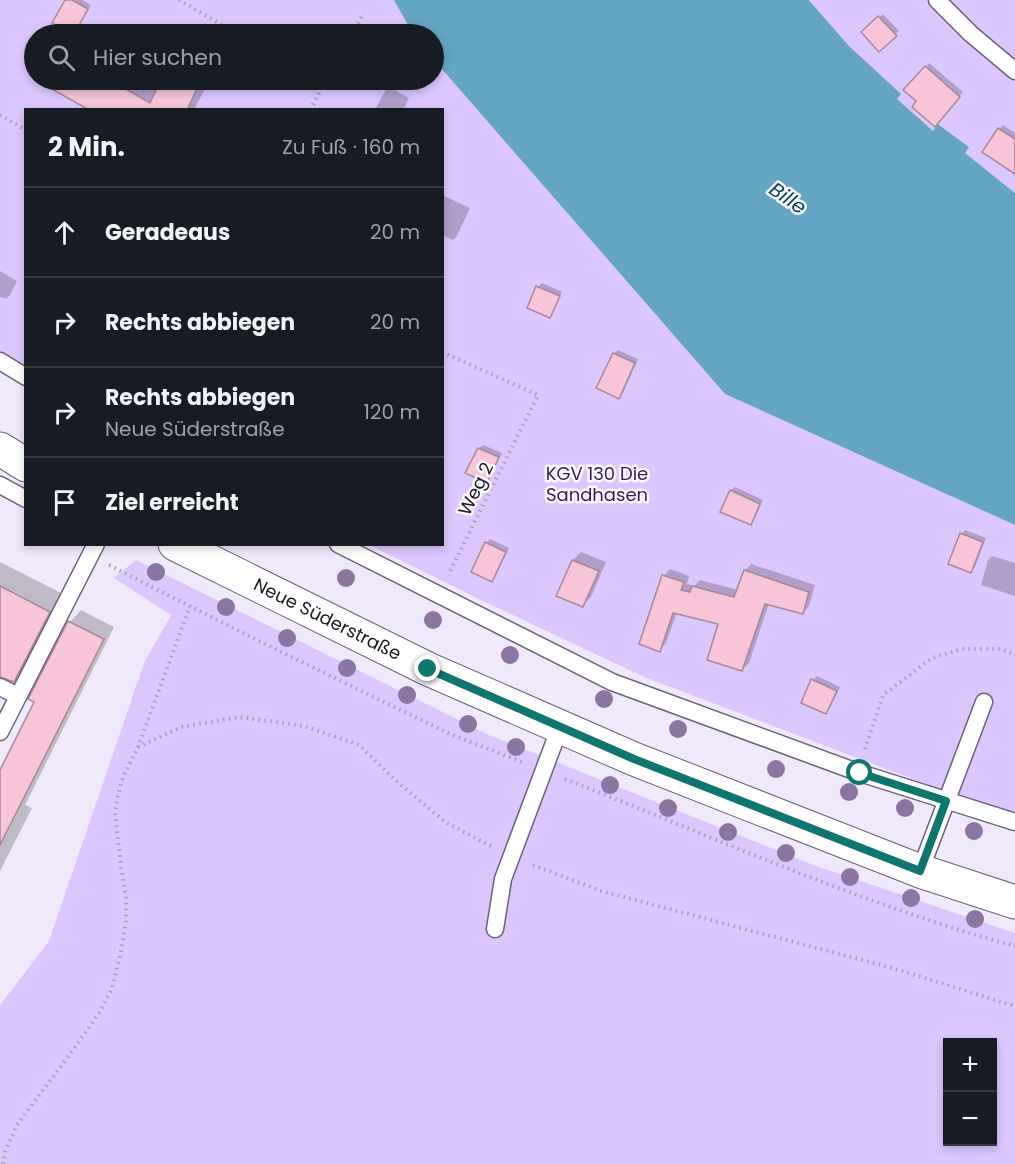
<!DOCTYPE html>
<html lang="de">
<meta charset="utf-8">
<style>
:root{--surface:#171b24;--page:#20242c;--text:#f1f3f6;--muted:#9ea1a6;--line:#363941}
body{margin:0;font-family:Poppins,sans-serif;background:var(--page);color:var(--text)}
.controls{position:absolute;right:18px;bottom:18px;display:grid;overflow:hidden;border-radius:0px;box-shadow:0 3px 9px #0003}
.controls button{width:54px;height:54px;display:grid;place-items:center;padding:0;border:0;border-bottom:2px solid var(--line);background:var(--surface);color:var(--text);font:30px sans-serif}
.stop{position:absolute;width:18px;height:18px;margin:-14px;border:4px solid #0f766e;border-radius:50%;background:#fff}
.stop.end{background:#0f766e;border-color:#fff;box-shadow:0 2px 6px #0008}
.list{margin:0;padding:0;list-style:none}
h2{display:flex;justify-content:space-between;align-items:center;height:78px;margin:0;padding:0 24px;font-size:26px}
h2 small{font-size:20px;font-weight:400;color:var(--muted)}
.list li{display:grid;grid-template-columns:39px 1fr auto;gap:18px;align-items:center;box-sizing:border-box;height:90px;padding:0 24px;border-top:2px solid var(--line)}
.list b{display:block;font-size:22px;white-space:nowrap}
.list p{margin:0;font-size:20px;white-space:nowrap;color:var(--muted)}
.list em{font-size:20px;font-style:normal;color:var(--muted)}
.icon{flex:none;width:33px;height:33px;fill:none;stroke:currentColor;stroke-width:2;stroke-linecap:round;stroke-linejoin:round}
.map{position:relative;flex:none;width:1015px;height:1164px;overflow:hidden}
.search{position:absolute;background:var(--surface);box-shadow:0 3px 9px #0003;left:24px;top:24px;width:420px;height:66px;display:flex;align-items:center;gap:15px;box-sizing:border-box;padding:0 21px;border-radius:33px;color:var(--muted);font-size:22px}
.panel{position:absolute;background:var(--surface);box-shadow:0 3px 9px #0003;left:24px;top:108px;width:420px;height:438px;border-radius:0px}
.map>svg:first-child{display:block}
.green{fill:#dcc6fe;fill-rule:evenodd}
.water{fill:#63a5c3}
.shadow{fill:#0003}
.building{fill:#f7c4d9;stroke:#a78895;stroke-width:1.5}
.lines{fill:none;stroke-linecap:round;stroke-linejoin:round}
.lane-casing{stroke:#6b617a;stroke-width:19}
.street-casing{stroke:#6b617a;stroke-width:35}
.path{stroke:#a6a0af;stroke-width:4;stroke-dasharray:1.5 4.5;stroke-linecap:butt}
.lane{stroke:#fff;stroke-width:16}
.street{stroke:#fff;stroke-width:33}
.tree{fill:#8b76a1}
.route{stroke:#0f766e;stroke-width:8}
.labels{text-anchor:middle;stroke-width:5;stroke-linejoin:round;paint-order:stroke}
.park-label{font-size:18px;fill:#381858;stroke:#fbf9ff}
.street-label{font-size:18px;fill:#1c1822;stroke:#fbf9ff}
.water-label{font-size:20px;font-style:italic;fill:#033f54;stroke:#fbf9ff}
</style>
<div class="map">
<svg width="1015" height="1164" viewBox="0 0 1015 1164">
<rect width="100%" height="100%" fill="#f0e9fb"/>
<g class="green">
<path d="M 0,0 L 394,0 L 413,34 L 34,34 L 34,80 L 434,80 L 434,60 L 725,394 L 1015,525 L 1015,814 L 955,795 L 644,677 L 481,600 L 369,545 L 442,544 L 442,110 L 26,110 L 25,368 L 0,352 Z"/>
<path d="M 810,0 L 1015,0 L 1015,193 L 965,153 L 969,147 L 939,124 L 933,131 L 896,99 L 900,94 L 849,46 Z"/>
<path d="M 136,560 L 489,735 L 816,866 L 1015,933 L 1015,1164 L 0,1164 L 0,1005 L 49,941 L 144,663 L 171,615 L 114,578 ZM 948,1042 L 992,1042 L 992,1142 L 948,1142 Z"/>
</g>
<path class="water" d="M 394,0 L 809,0 L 849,46 L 901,94 L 897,99 L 933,131 L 938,124 L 969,147 L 965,153 L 1015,193 L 1015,525 L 725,394 L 434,60 L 434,34 L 413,34 Z"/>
<g class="shadow">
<path d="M 67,0 L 82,0 L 91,5 L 77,29 L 74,33 Z"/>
<path d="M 883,14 L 899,31 L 879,50 L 863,33 Z"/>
<path d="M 106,24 L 123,34 L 96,34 Z"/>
<path d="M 929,63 L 963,92 L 939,121 L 918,101 L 926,67 Z"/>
<path d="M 70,80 L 139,80 L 157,90 L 163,80 L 209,80 L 194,110 L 111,110 L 63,93 Z"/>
<path d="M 389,87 L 409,98 L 403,110 L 375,110 L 385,91 Z"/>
<path d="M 1003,125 L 1015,133 L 1015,173 L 999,129 Z"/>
<path d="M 442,195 L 470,208 L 457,236 L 453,240 L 442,235 Z"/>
<path d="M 0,271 L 17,281 L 10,295 L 6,299 L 0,297 Z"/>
<path d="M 542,283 L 562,292 L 553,313 L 549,316 L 538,287 Z"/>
<path d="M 618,350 L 638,359 L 623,393 L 619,397 L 614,354 Z"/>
<path d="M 483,445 L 502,453 L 490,478 L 486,482 L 479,448 Z"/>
<path d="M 735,487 L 763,500 L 754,520 L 750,523 L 731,491 Z"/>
<path d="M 965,530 L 986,538 L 975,567 L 971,571 L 962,534 Z"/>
<path d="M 490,539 L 509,548 L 495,577 L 491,581 L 486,543 Z"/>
<path d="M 581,552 L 606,562 L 591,597 L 582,606 L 573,560 Z"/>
<path d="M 992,556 L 1015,563 L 1015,596 L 981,585 L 988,560 Z"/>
<path d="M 0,562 L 65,595 L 30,664 L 13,680 L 0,675 Z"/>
<path d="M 751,564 L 815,585 L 809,606 L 803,613 L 769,603 L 749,663 L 742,670 L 720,623 L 677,612 L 666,643 L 660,650 L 664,576 L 670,569 L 689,576 L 687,584 L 694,586 L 700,580 L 738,590 L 745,571 Z"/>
<path d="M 81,610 L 114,627 L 25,805 L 32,808 L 0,871 L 0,773 L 36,702 L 70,622 Z"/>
<path d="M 817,676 L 840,687 L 830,708 L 826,712 L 813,680 Z"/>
</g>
<g class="building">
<path d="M 65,0 L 72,0 L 88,9 L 74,34 L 52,23 Z"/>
<path d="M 878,16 L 897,36 L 879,52 L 861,32 Z"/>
<path d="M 925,66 L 960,97 L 935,127 L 912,107 L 916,101 L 903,90 Z"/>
<path d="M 36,80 L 110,80 L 150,103 L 161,80 L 201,80 L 187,110 L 89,110 Z"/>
<path d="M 998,128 L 1015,139 L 1015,174 L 982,152 Z"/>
<path d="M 536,286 L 560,296 L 550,318 L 527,308 Z"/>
<path d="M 613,353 L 635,363 L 619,399 L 596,388 Z"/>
<path d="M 478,448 L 499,457 L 487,483 L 465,473 Z"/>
<path d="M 730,490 L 760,504 L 751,525 L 720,512 Z"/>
<path d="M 960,533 L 983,542 L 971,573 L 948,564 Z"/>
<path d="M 485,542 L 506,552 L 492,582 L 471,572 Z"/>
<path d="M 572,560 L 599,571 L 583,607 L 556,596 Z"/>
<path d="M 744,570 L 809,592 L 803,614 L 765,604 L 742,671 L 707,660 L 718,624 L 673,613 L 660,652 L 639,644 L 662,575 L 684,582 L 681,590 L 690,592 L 692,586 L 734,597 Z"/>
<path d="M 0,586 L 50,612 L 14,682 L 0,677 Z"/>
<path d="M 68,621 L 104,639 L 0,845 L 0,770 L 34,702 L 28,699 Z"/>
<path d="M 811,679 L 837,691 L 826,714 L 801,703 Z"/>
</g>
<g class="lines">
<defs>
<g id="lane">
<path d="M 937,0 L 971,34 L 1015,71"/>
<path d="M 0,361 L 26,377"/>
<path d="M 0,485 L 26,499"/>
<path d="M 338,544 L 612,682 L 860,773 L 1015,822"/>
<path d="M 0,687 L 18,696"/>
<path d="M 0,732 L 96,544"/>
<path d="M 920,871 L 984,702"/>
<path d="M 495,929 L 503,879 L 560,727"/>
</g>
<g id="street">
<path d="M 0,449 L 26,465"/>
<path id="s1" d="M 175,544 L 428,669 L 634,759 L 920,871 L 1015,902"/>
</g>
</defs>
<use href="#lane" class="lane-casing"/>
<use href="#street" class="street-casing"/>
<g class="path">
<path d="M 179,0 L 238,34"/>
<path d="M 352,34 L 364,13"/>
<path d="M 314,80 L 323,84"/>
<path d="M 310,110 L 326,80"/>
<path d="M 0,115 L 26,130"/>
<path d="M 442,352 L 538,395 L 448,575"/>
<path d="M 109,565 L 261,642 L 450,734 L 522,762"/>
<path d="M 138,747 L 181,727 L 239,717 L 304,726 L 359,745 L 394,779 L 445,822 L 491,846"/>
<path d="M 865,749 L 883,695 L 932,658 L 962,649 L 1001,649 L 1015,655"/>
<path d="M 565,779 C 714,837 860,904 1015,946"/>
<path d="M 533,865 L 601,891 L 889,967 L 1015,1006"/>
<path d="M 3,1164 L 5,1152 L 17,1125 L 73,1050 L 99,1013 L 112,989 L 122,947 L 126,921 L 126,897 L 121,867 L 115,812 L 118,795 L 123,777 L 138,747 L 190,606"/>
</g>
<use href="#lane" class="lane"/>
<use href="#street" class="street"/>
</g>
<g class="tree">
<circle cx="156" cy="572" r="9"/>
<circle cx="346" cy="578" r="9"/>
<circle cx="226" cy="607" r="9"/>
<circle cx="433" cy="620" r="9"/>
<circle cx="287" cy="638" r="9"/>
<circle cx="510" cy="655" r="9"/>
<circle cx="347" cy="668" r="9"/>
<circle cx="407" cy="695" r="9"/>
<circle cx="604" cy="699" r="9"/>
<circle cx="468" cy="724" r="9"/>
<circle cx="678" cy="729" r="9"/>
<circle cx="516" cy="747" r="9"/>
<circle cx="776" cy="769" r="9"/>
<circle cx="610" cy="785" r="9"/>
<circle cx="849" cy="792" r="9"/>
<circle cx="668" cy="808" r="9"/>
<circle cx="905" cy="808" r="9"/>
<circle cx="974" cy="831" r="9"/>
<circle cx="728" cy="832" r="9"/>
<circle cx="786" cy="853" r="9"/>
<circle cx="850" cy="877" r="9"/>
<circle cx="911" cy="898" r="9"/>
<circle cx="975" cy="919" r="9"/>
</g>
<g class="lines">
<path class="route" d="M 428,669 L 634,759 L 920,871 L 946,801 L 860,773"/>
</g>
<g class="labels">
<g class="park-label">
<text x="597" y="480">KGV 130 Die<tspan x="597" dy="21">Sandhasen</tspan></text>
</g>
<g class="street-label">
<text transform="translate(476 489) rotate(-64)" y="6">Weg 2</text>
<text dy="6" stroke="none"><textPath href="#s1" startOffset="170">Neue Süderstraße</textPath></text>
</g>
<g class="water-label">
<text transform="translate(788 198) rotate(35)" y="7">Bille</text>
</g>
</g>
</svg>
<div class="controls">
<button>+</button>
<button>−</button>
</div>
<div class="stop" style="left:860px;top:773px"></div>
<div class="stop end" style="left:428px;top:669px"></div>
<div class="search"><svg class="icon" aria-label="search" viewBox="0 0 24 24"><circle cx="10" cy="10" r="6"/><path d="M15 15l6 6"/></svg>Hier suchen</div>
<section class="panel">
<h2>2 Min.<small>Zu Fuß · 160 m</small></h2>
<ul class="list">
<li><svg class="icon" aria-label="ahead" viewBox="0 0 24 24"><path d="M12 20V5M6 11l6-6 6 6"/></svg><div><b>Geradeaus</b></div><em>20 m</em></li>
<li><svg class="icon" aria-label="right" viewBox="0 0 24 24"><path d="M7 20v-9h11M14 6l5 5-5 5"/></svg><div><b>Rechts abbiegen</b></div><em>20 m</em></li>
<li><svg class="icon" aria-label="right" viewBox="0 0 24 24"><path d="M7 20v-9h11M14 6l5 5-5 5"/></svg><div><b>Rechts abbiegen</b><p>Neue Süderstraße</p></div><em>120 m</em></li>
<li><svg class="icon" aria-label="arrive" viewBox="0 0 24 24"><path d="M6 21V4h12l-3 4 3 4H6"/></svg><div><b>Ziel erreicht</b></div></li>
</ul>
</section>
</div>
